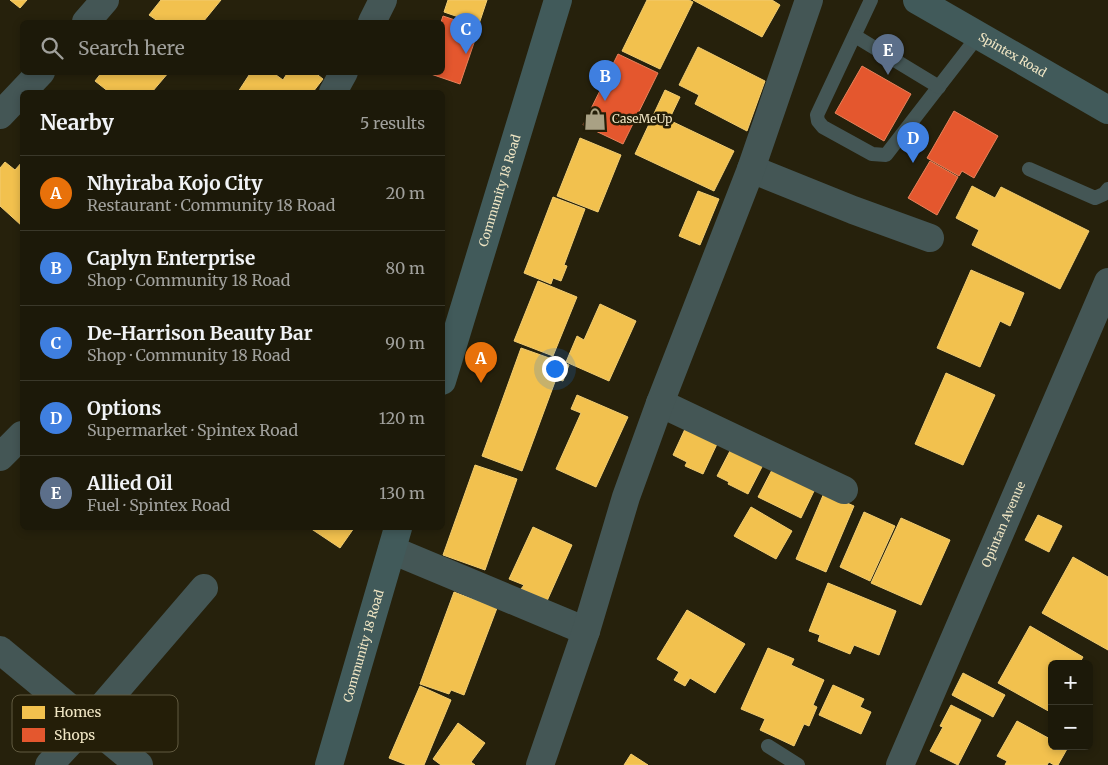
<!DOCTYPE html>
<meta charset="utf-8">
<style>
:root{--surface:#1c1909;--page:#292617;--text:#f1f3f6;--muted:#a0a09c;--line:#3a382a;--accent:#db2777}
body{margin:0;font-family:Merriweather,serif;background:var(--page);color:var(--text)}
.controls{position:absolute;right:15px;bottom:15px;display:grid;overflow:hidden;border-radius:8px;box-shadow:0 2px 8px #0003}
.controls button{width:45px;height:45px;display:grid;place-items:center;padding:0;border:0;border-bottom:1px solid var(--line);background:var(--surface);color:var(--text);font:25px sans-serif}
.you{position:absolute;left:554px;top:368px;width:18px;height:18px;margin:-12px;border:4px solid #fff;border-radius:50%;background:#1a73e8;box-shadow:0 0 0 8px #1a73e833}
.badge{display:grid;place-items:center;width:32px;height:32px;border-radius:50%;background:var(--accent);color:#fff;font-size:16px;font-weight:700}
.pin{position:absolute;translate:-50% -41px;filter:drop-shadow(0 1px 2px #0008)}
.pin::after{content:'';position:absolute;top:26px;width:18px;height:15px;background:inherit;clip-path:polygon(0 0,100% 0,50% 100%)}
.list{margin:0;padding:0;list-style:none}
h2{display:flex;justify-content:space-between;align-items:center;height:65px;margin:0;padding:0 20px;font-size:21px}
h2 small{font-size:16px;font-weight:400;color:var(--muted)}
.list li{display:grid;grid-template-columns:32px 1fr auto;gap:15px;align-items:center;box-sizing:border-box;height:75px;padding:0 20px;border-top:1px solid var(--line)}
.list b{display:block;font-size:19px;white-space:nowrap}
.list p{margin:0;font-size:16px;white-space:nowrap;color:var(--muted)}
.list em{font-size:16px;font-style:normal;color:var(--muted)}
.icon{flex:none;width:28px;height:28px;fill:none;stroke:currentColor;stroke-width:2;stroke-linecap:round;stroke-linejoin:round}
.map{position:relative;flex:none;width:1108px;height:765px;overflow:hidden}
.search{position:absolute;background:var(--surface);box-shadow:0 2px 8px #0003;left:20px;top:20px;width:425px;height:55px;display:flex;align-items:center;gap:12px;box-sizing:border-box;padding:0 18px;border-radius:8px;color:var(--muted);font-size:19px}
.panel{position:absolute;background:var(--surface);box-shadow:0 2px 8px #0003;left:20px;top:90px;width:425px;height:440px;border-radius:8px}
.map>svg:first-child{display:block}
.homes{fill:#f2c14e;stroke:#f1cc71}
.shops{fill:#e4572e;stroke:#e8825b}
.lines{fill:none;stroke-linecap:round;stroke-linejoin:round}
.service{stroke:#445655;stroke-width:14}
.minor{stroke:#445655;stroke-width:28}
.secondary{stroke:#415a5a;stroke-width:28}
.labels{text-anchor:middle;stroke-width:5;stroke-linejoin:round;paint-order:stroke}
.street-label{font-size:12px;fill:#f0e6c4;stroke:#241e08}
.poi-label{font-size:12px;fill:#f0e6c4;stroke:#241e08;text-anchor:start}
.key{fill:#241e08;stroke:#615a40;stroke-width:1}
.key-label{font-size:14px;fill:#f0e6c4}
</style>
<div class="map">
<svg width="1108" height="765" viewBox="0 0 1108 765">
<rect width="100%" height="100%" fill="#26210c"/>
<g class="homes">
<path d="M 10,0 L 27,0 L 20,8 Z"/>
<path d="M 161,0 L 221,0 L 203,22 L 159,22 L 149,15 Z"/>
<path d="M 448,0 L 487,0 L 479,24 L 444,12 Z"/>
<path d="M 647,0 L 689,0 L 693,2 L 660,69 L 622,51 Z"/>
<path d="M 693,0 L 772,0 L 780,5 L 762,37 Z"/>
<path d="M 698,47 L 765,81 L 747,131 L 695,104 L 699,95 L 679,85 Z"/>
<path d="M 102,72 L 169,72 L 152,92 L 109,92 L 95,81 Z"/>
<path d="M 251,72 L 272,72 L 283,80 L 288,72 L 314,72 L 323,79 L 313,92 L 238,92 Z"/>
<path d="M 665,90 L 680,97 L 669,120 L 734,151 L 714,191 L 635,154 Z"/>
<path d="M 580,138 L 621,155 L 598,212 L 557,196 Z"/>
<path d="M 5,162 L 15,170 L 22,162 L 22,226 L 0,206 L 0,168 Z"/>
<path d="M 972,186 L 995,198 L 1001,187 L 1089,231 L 1060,289 L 972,245 L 979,230 L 956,218 Z"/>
<path d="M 698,191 L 719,199 L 700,245 L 679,236 Z"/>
<path d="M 553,197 L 585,209 L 564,265 L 567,266 L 561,281 L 553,278 L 551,284 L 524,273 Z"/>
<path d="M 971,270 L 1024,293 L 1010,326 L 1000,321 L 980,367 L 937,348 Z"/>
<path d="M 538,281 L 577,297 L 553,356 L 514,341 Z"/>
<path d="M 600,304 L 636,321 L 609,381 L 566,362 L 577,336 L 584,340 Z"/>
<path d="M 521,348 L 569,365 L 563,381 L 556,379 L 522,471 L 482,456 Z"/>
<path d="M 946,373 L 995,395 L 963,465 L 915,444 Z"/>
<path d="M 577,395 L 628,417 L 596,487 L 556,469 L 581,413 L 571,409 Z"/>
<path d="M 685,429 L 717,444 L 703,474 L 685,466 L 687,462 L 673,455 Z"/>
<path d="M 732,447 L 764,463 L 748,494 L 728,484 L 729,482 L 717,476 Z"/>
<path d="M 475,465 L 517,479 L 485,570 L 443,555 Z"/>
<path d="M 773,468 L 815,489 L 801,518 L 758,497 Z"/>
<path d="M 824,493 L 854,506 L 826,572 L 796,559 Z"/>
<path d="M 751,507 L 792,531 L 776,559 L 734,536 Z"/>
<path d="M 864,512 L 895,526 L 870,581 L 840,567 Z"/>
<path d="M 1038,515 L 1062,526 L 1049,552 L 1025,540 Z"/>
<path d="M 901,518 L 950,540 L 921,605 L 871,583 Z"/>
<path d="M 533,527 L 572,545 L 547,601 L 521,589 L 524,585 L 509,579 Z"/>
<path d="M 310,528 L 354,528 L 340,548 Z"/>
<path d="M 1073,557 L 1108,577 L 1108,650 L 1042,613 Z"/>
<path d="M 828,583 L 896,611 L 879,655 L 854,645 L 850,654 L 818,641 L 820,635 L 809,631 Z"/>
<path d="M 454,592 L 497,608 L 464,695 L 451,690 L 449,694 L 420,684 Z"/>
<path d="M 687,610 L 745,644 L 715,693 L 690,678 L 685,686 L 674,680 L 679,672 L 657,659 Z"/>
<path d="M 1030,626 L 1083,657 L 1079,664 L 1052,664 L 1052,713 L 998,683 Z"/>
<path d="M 768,648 L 794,659 L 791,665 L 824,680 L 813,705 L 817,707 L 809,726 L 804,724 L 794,746 L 760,730 L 765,719 L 741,709 Z"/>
<path d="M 963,673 L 1005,695 L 993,717 L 952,695 Z"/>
<path d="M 833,685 L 864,699 L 860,707 L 871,712 L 861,734 L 819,715 Z"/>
<path d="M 420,686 L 451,700 L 424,765 L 407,765 L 389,758 Z"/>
<path d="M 951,705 L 981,720 L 958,765 L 930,751 L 943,727 L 940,726 Z"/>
<path d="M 1017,721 L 1052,740 L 1052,746 L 1063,746 L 1067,749 L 1058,765 L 1054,765 L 1049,762 L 1047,765 L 1005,765 L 1007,761 L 997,756 Z"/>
<path d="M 458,723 L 485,743 L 471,762 L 475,765 L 441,765 L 433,759 Z"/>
<path d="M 631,754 L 648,765 L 624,765 Z"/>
</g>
<g class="shops">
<path d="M 443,16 L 479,28 L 460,84 L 425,72 L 442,72 L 442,22 L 441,22 Z"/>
<path d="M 618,54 L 658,73 L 623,144 L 583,125 Z"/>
<path d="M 862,66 L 911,94 L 884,141 L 835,113 Z"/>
<path d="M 954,111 L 998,136 L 974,178 L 962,171 L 959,176 L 927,158 Z"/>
<path d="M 930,161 L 958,177 L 937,215 L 908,198 Z"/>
</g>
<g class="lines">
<g class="service">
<path d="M 871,0 L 817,115 L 818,121 L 823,127 L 872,154 L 886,155 L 978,36"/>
<path d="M 855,36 L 939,87"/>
<path d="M 1029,169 L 1095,198 L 1104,194 L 1108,189"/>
<path d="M 768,746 L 798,765"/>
</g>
<g class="minor">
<path d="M 86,22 L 105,0"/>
<path d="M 372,22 L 383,0"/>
<path d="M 333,92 L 344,72"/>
<path d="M 0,115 L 41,72"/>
<path d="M 751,169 L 853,210 L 930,238"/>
<path d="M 660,403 L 844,490"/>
<path d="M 0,457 L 22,435"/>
<path d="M 392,550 L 586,631"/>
<path d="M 0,650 L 139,765"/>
<path d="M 49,765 L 88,723 L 204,588"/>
<path d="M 540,765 L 586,631 L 626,497 L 660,403 L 751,169 L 809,0"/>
<path id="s1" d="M 900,765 L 1108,282"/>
</g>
<g class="secondary">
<path id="s2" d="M 917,0 L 1108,110"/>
<path id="s3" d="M 442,381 L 558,0"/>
<path id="s4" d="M 329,765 L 398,528"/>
</g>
</g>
<defs>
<symbol id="shop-bare" viewBox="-9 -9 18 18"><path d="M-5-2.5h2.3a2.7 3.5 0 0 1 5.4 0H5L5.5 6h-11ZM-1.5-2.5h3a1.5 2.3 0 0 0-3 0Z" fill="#a9a184" stroke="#241e08" stroke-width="2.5" paint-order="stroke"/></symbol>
</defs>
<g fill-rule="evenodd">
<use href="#shop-bare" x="579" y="103" width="32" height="32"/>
</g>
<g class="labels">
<g class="street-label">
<text dy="4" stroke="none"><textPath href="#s2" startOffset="110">Spintex Road</textPath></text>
<text dy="4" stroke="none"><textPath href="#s3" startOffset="199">Community 18 Road</textPath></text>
<text dy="4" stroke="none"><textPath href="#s1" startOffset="262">Opintan Avenue</textPath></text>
<text dy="4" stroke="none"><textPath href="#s4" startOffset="124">Community 18 Road</textPath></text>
</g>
<g class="poi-label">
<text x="612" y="123">CaseMeUp</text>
</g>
</g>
<rect x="12" y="695" width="166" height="57" rx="8" class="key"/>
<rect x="22" y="706" width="23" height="13" fill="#f2c14e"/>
<rect x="22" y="728" width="23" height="14" fill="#e4572e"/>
<g class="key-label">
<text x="54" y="717">Homes</text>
<text x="54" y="740">Shops</text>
</g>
</svg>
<div class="controls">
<button>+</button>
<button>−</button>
</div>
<div class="you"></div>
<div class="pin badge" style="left:481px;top:383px;background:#e8710a">A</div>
<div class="pin badge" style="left:605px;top:101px;background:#3f7fe0">B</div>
<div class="pin badge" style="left:466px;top:54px;background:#3f7fe0">C</div>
<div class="pin badge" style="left:913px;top:163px;background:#3f7fe0">D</div>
<div class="pin badge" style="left:888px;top:75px;background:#5c6f8a">E</div>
<div class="search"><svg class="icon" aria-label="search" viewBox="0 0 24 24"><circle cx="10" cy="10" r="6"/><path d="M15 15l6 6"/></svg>Search here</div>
<section class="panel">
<h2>Nearby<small>5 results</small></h2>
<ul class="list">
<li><span class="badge" style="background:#e8710a">A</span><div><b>Nhyiraba Kojo City</b><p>Restaurant · Community 18 Road</p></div><em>20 m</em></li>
<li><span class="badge" style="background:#3f7fe0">B</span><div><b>Caplyn Enterprise</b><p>Shop · Community 18 Road</p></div><em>80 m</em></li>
<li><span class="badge" style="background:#3f7fe0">C</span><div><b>De-Harrison Beauty Bar</b><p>Shop · Community 18 Road</p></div><em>90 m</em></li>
<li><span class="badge" style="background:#3f7fe0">D</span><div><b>Options</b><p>Supermarket · Spintex Road</p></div><em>120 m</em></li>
<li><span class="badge" style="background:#5c6f8a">E</span><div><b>Allied Oil</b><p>Fuel · Spintex Road</p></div><em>130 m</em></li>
</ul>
</section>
</div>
